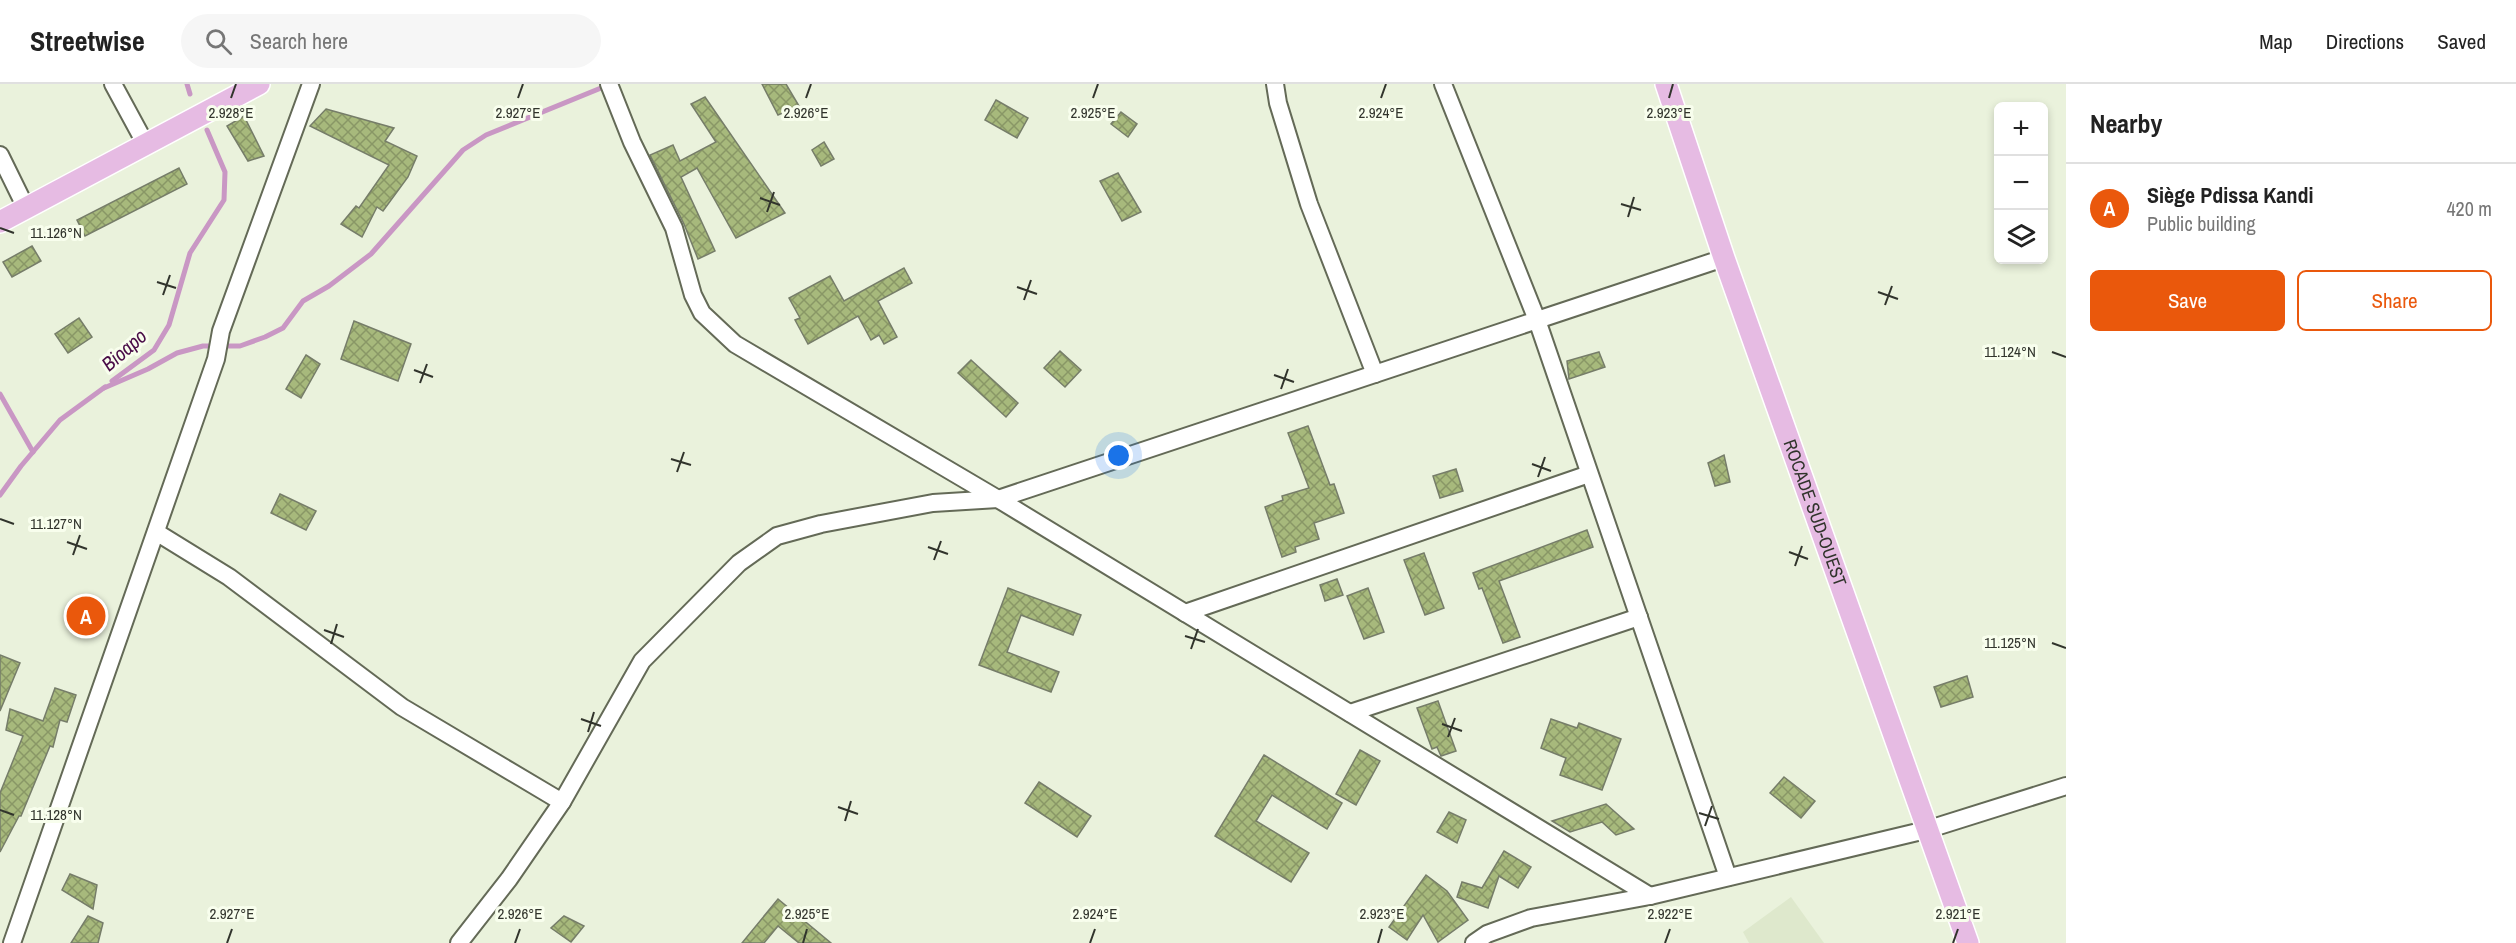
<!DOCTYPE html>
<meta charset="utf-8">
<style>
:root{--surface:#fff;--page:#f6f6f6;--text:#222;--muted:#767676;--line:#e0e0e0;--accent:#ea580c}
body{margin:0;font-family:"Archivo Narrow",sans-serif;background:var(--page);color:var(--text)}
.controls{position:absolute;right:18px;top:18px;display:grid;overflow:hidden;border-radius:9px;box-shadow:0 3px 9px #0003}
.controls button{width:54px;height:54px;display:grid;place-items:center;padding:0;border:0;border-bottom:2px solid var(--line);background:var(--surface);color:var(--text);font:30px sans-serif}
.you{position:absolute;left:1119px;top:372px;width:21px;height:21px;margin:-15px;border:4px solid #fff;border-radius:50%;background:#1a73e8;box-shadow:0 0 0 9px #1a73e833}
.badge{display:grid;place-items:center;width:39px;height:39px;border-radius:50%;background:var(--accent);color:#fff;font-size:20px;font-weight:700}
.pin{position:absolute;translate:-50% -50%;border:3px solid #fff;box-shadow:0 2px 6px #0006}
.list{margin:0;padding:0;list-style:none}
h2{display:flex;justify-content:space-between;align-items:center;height:78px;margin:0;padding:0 24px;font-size:26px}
h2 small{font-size:20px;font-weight:400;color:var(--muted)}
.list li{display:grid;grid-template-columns:39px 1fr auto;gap:18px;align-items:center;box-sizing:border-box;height:90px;padding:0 24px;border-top:2px solid var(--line)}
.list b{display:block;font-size:22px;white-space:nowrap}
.list p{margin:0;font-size:20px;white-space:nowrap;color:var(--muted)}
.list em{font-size:20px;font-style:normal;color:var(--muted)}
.actions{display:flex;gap:12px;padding:18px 24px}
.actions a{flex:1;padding:14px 0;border:2px solid var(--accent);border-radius:9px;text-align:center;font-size:21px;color:var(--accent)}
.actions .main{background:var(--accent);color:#fff}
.icon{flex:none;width:33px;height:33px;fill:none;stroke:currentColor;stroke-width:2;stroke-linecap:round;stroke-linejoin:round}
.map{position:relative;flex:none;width:2066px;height:859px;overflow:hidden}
header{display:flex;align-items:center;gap:36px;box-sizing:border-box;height:84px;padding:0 30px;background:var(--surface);border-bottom:2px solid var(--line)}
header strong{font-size:28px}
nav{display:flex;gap:33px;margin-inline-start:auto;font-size:21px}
.search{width:420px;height:54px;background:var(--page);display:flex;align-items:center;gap:15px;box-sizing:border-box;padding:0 21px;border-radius:33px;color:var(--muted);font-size:22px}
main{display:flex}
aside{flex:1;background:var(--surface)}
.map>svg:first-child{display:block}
.built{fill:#dee8cc}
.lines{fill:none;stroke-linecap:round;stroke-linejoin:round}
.stream{stroke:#c997c4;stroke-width:5}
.building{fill:url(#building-cross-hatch);stroke:#767d69;stroke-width:1.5}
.minor-casing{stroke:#646a57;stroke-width:20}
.major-casing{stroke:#fff;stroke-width:24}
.minor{stroke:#fff;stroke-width:16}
.major{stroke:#e6bbe3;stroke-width:21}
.ticks{fill:none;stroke:#31342c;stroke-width:2}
.labels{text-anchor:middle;stroke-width:6;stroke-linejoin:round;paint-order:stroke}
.street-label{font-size:18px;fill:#31342c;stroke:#f8feed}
.water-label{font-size:20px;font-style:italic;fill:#490c47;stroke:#f8feed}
.ticks-label{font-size:15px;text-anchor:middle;fill:#31342c;stroke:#f8feed;stroke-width:6;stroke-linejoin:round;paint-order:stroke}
</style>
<header>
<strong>Streetwise</strong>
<div class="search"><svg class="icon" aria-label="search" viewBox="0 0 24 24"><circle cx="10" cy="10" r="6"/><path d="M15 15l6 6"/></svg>Search here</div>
<nav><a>Map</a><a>Directions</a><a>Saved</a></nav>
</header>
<main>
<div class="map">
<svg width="2066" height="859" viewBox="0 0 2066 859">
<defs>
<pattern id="building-cross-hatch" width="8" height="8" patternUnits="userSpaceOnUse" patternTransform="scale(1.5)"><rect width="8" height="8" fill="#a7b97c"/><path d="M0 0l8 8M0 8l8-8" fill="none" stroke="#899766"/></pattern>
</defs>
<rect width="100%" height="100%" fill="#eaf2dc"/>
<path class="built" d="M 1791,813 L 1824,859 L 1749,859 L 1743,848 Z"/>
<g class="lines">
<g class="stream">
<path d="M 187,0 L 190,10"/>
<path d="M 112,297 L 154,266 L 169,241 L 190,169 L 224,116 L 225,88 L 207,46"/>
<path d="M 104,304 L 148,285 L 177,269 L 203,262 L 240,262 L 265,253 L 283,244 L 303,217 L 329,202 L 371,170 L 463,66 L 486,51 L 606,2"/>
<path d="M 0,310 L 33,368"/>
<path d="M 0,411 L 21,382 L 60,336 L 105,303"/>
</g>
</g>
<g class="building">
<path d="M 762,0 L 786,0 L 799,22 L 778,31 Z"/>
<path d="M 705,13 L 785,129 L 736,154 L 697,84 L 681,93 L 715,167 L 698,175 L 684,140 L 650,71 L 673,61 L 680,77 L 716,58 L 691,20 Z"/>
<path d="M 996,16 L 1028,34 L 1017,54 L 985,36 Z"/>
<path d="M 326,25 L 394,44 L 385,57 L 417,72 L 408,93 L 383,127 L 377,123 L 362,153 L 341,140 L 356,122 L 359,124 L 389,81 L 310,42 Z"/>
<path d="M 1121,28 L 1137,40 L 1128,53 L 1111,40 Z"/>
<path d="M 244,32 L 264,72 L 248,77 L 227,42 Z"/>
<path d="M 824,58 L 834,75 L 821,82 L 812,66 Z"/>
<path d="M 179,84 L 187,100 L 85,152 L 77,136 Z"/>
<path d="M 1118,89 L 1141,128 L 1122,137 L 1100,97 Z"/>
<path d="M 32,162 L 41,177 L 12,193 L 3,178 Z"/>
<path d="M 904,184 L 912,199 L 878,217 L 897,253 L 884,260 L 879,251 L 871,256 L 858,232 L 808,260 L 795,236 L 800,234 L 789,214 L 830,192 L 844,217 Z"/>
<path d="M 79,234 L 92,253 L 68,269 L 55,250 Z"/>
<path d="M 354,237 L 411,260 L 398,297 L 341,275 Z"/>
<path d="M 1060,267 L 1081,286 L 1065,303 L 1044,284 Z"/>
<path d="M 1599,268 L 1605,283 L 1569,295 L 1567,277 Z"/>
<path d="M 306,271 L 320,280 L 301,314 L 286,305 Z"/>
<path d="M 971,276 L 1018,319 L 1006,333 L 958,289 Z"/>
<path d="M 1308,342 L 1330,401 L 1334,400 L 1344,429 L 1314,439 L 1319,455 L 1295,463 L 1296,468 L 1282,473 L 1265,423 L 1283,416 L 1282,412 L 1309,404 L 1288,349 Z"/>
<path d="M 1724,371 L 1730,398 L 1715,402 L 1708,379 Z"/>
<path d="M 1456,385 L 1463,407 L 1440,414 L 1433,392 Z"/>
<path d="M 280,410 L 316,427 L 306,446 L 271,429 Z"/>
<path d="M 1587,446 L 1593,463 L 1499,497 L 1520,553 L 1503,559 L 1482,504 L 1479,505 L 1473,489 Z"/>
<path d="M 1424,469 L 1444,524 L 1425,531 L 1404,476 Z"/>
<path d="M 1337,495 L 1343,511 L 1325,517 L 1320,501 Z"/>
<path d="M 1008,504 L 1081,531 L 1073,551 L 1021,531 L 1007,568 L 1059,588 L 1051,608 L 979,581 Z"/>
<path d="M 1368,504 L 1384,548 L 1364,555 L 1347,512 Z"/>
<path d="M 0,571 L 20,579 L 0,627 Z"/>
<path d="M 1967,592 L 1973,613 L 1941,623 L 1934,603 Z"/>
<path d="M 55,604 L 76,611 L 67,638 L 60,636 L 53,663 L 50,662 L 21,732 L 19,732 L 0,768 L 0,709 L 23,652 L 6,646 L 10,625 L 43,637 Z"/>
<path d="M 1438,617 L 1456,667 L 1441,672 L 1437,663 L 1432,665 L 1417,624 Z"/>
<path d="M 1551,635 L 1577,644 L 1579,639 L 1621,655 L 1602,706 L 1560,691 L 1566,674 L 1541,664 Z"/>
<path d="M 1360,666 L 1380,677 L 1356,721 L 1336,710 Z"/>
<path d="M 1264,671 L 1342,719 L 1327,745 L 1272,711 L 1256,737 L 1309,769 L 1291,798 L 1215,752 Z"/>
<path d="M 1784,693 L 1815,717 L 1801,734 L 1770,709 Z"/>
<path d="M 1039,698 L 1091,732 L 1077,753 L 1025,719 Z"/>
<path d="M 1606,720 L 1634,745 L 1616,751 L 1602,738 L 1570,748 L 1552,737 Z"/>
<path d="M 1449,728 L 1466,736 L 1457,759 L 1437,748 Z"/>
<path d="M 1504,767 L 1531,783 L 1518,804 L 1499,792 L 1488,824 L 1457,813 L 1462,798 L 1482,804 Z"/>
<path d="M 70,790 L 97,801 L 93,825 L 62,806 Z"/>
<path d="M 1426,791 L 1447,807 L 1468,836 L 1438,858 L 1423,831 L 1407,856 L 1389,843 Z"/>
<path d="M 778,815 L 831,859 L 799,859 L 778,842 L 764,859 L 742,859 Z"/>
<path d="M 88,832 L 103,839 L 98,859 L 71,859 Z"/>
<path d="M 564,832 L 584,842 L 571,858 L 551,844 Z"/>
</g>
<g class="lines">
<defs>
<g id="minor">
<path d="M 113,0 L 145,59"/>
<path d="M 609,0 L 632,58 L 674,144 L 693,211 L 702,229 L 735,260 L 998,415 L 1650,812"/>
<path d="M 1275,0 L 1278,19 L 1309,120 L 1375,290"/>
<path d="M 1443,0 L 1537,236 L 1728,793"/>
<path d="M 0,71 L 26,124"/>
<path d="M 156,448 L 229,493 L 402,623 L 562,718"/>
<path d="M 1185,529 L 1589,390"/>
<path d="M 1350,629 L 1639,533"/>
<path d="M 12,859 L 216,275 L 221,247 L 311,0"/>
<path d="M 459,859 L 509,795 L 562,718 L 642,577 L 739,479 L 777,452 L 821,440 L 933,419 L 998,415 L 1724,174"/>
<path d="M 1474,859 L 1487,850 L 1531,834 L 1650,812 L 1926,746 L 2066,702"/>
</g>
<g id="major">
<path id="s1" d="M 1666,0 L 1724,174 L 1968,859"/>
<path d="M 0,138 L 259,0"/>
</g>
</defs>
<use href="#minor" class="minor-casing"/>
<use href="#major" class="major-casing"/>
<use href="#minor" class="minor"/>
<use href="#major" class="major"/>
</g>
<path class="ticks" d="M 231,14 L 236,0M 518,14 L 523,0M 806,14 L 811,0M 1093,14 L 1098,0M 1381,14 L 1386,0M 1669,14 L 1673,0M 760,114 L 780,121M 1621,120 L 1641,126M 767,128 L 774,108M 1628,133 L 1634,113M 0,144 L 14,149M 157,198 L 176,204M 1017,203 L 1037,210M 1878,208 L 1898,215M 163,211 L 170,191M 1024,216 L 1031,196M 1885,221 L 1892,202M 2052,268 L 2066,273M 414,286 L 433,293M 1274,291 L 1294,298M 420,299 L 427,280M 1281,305 L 1288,285M 671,375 L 691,381M 1532,380 L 1551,387M 677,388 L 684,368M 1538,393 L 1545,373M 0,435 L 14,440M 67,458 L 87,465M 928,463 L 948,470M 1789,468 L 1808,475M 73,471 L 80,451M 934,476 L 941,457M 1795,482 L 1802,462M 324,546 L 344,553M 1185,552 L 1205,558M 2052,559 L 2066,564M 331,560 L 337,540M 1191,565 L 1198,545M 581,635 L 601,642M 1442,640 L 1462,647M 588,648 L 594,628M 1448,653 L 1455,634M 838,723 L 858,730M 0,726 L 14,731M 1699,729 L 1719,735M 845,737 L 851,717M 1705,742 L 1712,722M 227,859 L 232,845M 515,859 L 520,845M 803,859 L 807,845M 1090,859 L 1095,845M 1378,859 L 1382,845M 1665,859 L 1670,845M 1953,859 L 1958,845"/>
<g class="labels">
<g class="street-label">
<text dy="6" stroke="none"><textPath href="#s1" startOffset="454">ROCADE SUD-OUEST</textPath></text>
</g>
<g class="water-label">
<text transform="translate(124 266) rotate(-41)" y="7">Bioapo</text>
</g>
</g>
<g class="ticks-label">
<text x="231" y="34">2.928°E</text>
<text x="518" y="34">2.927°E</text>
<text x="806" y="34">2.926°E</text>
<text x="1093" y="34">2.925°E</text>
<text x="1381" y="34">2.924°E</text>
<text x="1669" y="34">2.923°E</text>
<text x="56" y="154">11.126°N</text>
<text x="2010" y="273">11.124°N</text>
<text x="56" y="445">11.127°N</text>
<text x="2010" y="564">11.125°N</text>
<text x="56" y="736">11.128°N</text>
<text x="232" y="835">2.927°E</text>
<text x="520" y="835">2.926°E</text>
<text x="807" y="835">2.925°E</text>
<text x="1095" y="835">2.924°E</text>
<text x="1382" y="835">2.923°E</text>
<text x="1670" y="835">2.922°E</text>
<text x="1958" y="835">2.921°E</text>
</g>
</svg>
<div class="controls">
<button>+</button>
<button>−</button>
<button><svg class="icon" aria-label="layers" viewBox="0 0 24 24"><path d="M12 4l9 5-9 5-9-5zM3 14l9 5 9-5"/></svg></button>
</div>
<div class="you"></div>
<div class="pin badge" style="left:86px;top:532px">A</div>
</div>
<aside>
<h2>Nearby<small></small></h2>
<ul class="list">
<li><span class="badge">A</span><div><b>Siège Pdissa Kandi</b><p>Public building</p></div><em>420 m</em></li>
</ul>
<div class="actions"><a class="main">Save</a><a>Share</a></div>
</aside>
</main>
